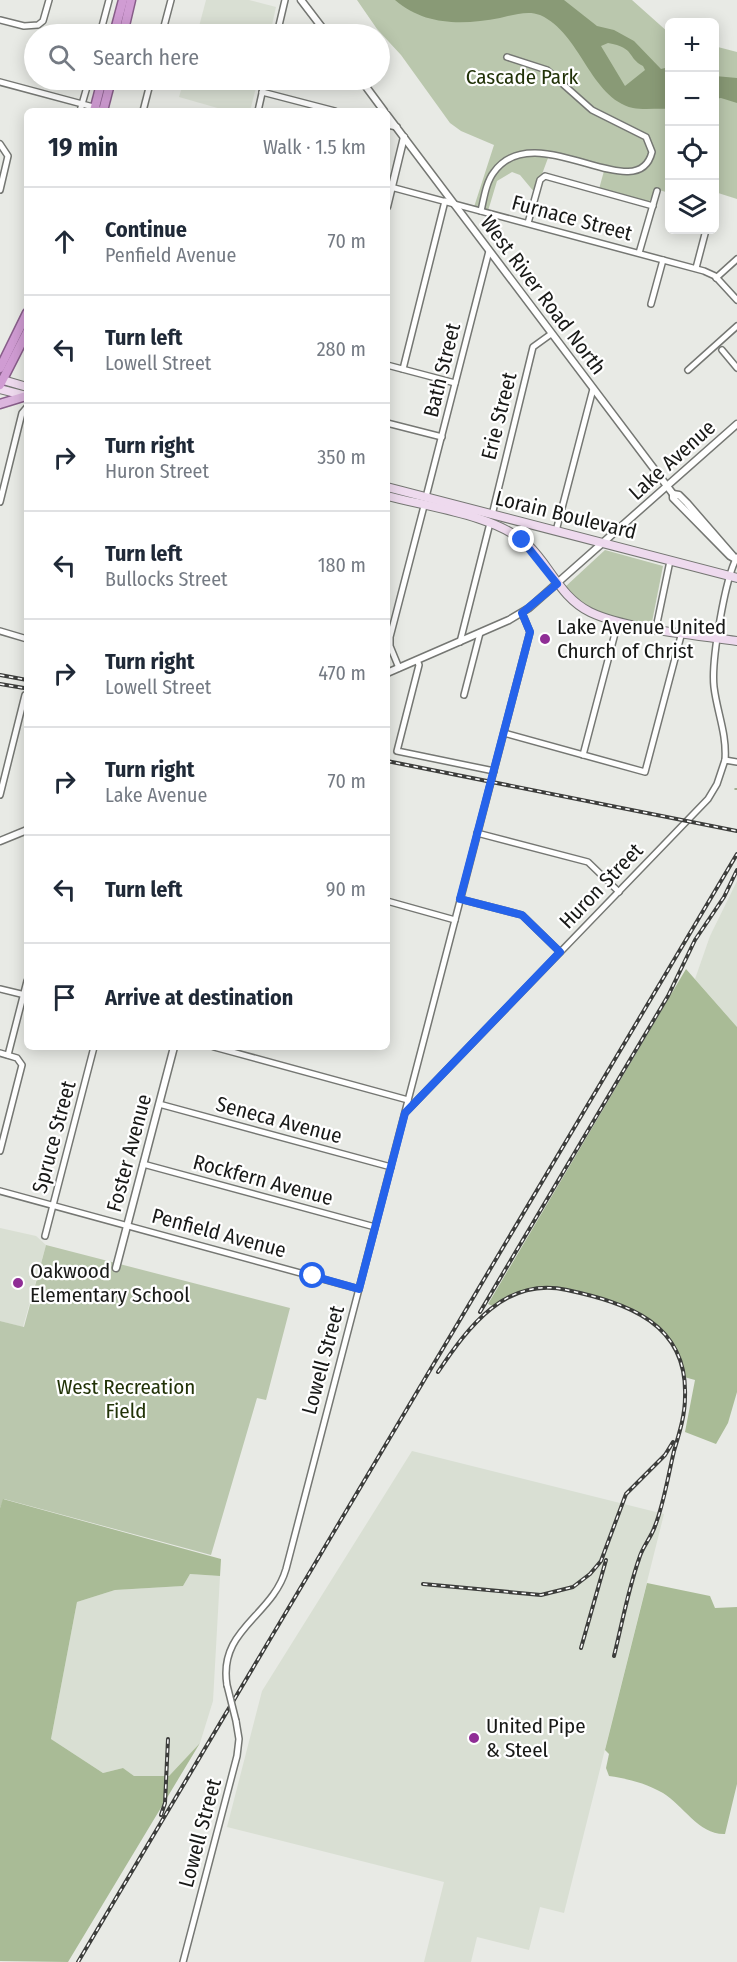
<!DOCTYPE html>
<meta charset="utf-8">
<style>
:root{--surface:#fff;--page:#f6f6f7;--text:#1f2937;--muted:#747a83;--line:#e0e1e3}
body{margin:0;font-family:"Fira Sans Condensed",sans-serif;background:var(--page);color:var(--text)}
.controls{position:absolute;right:18px;top:18px;display:grid;overflow:hidden;border-radius:9px;box-shadow:0 3px 15px #0003}
.controls button{width:54px;height:54px;display:grid;place-items:center;padding:0;border:0;border-bottom:2px solid var(--line);background:var(--surface);color:var(--text);font:30px sans-serif}
.stop{position:absolute;width:18px;height:18px;margin:-14px;border:4px solid #2563eb;border-radius:50%;background:#fff}
.stop.end{background:#2563eb;border-color:#fff;box-shadow:0 2px 6px #0008}
.list{margin:0;padding:0;list-style:none}
h2{display:flex;justify-content:space-between;align-items:center;height:78px;margin:0;padding:0 24px;font-size:26px}
h2 small{font-size:20px;font-weight:400;color:var(--muted)}
.list li{display:grid;grid-template-columns:39px 1fr auto;gap:18px;align-items:center;box-sizing:border-box;height:108px;padding:0 24px;border-top:2px solid var(--line)}
.list b{display:block;font-size:22px;white-space:nowrap}
.list p{margin:0;font-size:20px;white-space:nowrap;color:var(--muted)}
.list em{font-size:20px;font-style:normal;color:var(--muted)}
.icon{flex:none;width:33px;height:33px;fill:none;stroke:currentColor;stroke-width:2;stroke-linecap:round;stroke-linejoin:round}
.map{position:relative;flex:none;width:737px;height:1962px;overflow:hidden}
.search{position:absolute;background:var(--surface);box-shadow:0 3px 15px #0003;left:24px;top:24px;width:366px;height:66px;display:flex;align-items:center;gap:15px;box-sizing:border-box;padding:0 21px;border-radius:33px;color:var(--muted);font-size:22px}
.panel{position:absolute;background:var(--surface);box-shadow:0 3px 15px #0003;left:24px;top:108px;width:366px;height:942px;border-radius:9px}
.map>svg:first-child{display:block}
.built{fill:#d9dfd3}
.green{fill:#bac7ad}
.forest{fill:#a9bb96}
.water{fill:#899a76;fill-rule:evenodd}
.lines{fill:none;stroke-linecap:round;stroke-linejoin:round}
.stream{stroke:#899a76;stroke-width:1.5}
.minor-casing{stroke:#757773;stroke-width:8}
.tertiary-casing{stroke:#757773;stroke-width:9}
.secondary-casing{stroke:#757773;stroke-width:10}
.primary-casing{stroke:#885e8a;stroke-width:11}
.trunk-casing{stroke:#885e8a;stroke-width:11}
.minor{stroke:#fff;stroke-width:5}
.tertiary{stroke:#fff;stroke-width:6}
.secondary{stroke:#eedaee;stroke-width:8}
.primary{stroke:#dcb5de;stroke-width:8}
.trunk{stroke:#d09cd3;stroke-width:8}
.rail-casing{stroke:#3c3d3b;stroke-width:4}
.rail{stroke:#fff;stroke-width:1.5;stroke-dasharray:4.5;stroke-linecap:butt}
.minor-bridge-casing{stroke:#757773;stroke-width:8;stroke-linecap:butt}
.minor-bridge{stroke:#fff;stroke-width:5}
.route{stroke:#2563eb;stroke-width:8}
.poi-dot{fill:#8f2d95;stroke:#fff;stroke-width:2}
.labels{text-anchor:middle;stroke-width:4.5;stroke-linejoin:round;paint-order:stroke}
.park-label{font-size:21px;fill:#213207;stroke:#fff}
.street-label{font-size:21px;fill:#181917;stroke:#fff}
.poi-label{font-size:21px;fill:#181917;stroke:#fff;text-anchor:start}
</style>
<div class="map">
<svg width="737" height="1962" viewBox="0 0 737 1962">
<rect width="100%" height="100%" fill="#e8eae5"/>
<g class="built">
<path d="M 206,0 L 249,0 L 276,7 L 270,34 L 197,34 Z"/>
<path d="M 184,80 L 258,80 L 250,111 L 228,111 L 179,97 Z"/>
<path d="M 737,881 L 737,1027 L 695,979 L 710,936 Z"/>
<path d="M 0,1228 L 36,1236 L 46,1245 L 23,1327 L 0,1321 Z"/>
<path d="M 412,1451 L 664,1514 L 564,1913 L 540,1907 L 529,1950 L 477,1937 L 471,1962 L 424,1962 L 444,1882 L 227,1827 L 262,1691 Z"/>
<path d="M 190,1574 L 220,1576 L 213,1701 L 200,1743 L 169,1776 L 134,1776 L 123,1768 L 103,1773 L 51,1739 L 77,1602 L 115,1590 L 183,1586 Z"/>
</g>
<g class="green">
<path d="M 357,0 L 632,0 L 669,33 L 669,193 L 656,189 L 649,202 L 599,189 L 604,171 L 570,161 L 548,158 L 535,193 L 520,175 L 512,172 L 497,181 L 488,211 L 474,207 L 494,145 L 461,131 L 450,123 L 401,55 L 377,29 Z"/>
<path d="M 714,46 L 737,52 L 737,199 L 715,192 Z"/>
<path d="M 605,550 L 663,566 L 652,622 C 619,621 586,613 565,587 Z"/>
<path d="M 46,1245 L 290,1308 L 266,1400 L 257,1398 L 211,1555 L 4,1499 L 0,1508 L 0,1321 L 24,1327 Z"/>
</g>
<g class="forest">
<path d="M 686,969 L 737,1027 L 737,1392 L 728,1423 L 716,1444 L 685,1432 L 695,1380 L 684,1377 C 672,1324 639,1308 590,1295 C 555,1286 524,1284 493,1306 L 488,1304 Z"/>
<path d="M 3,1499 L 221,1559 L 220,1576 L 190,1574 L 183,1586 L 115,1590 L 77,1602 L 51,1739 L 103,1773 L 123,1768 L 134,1776 L 169,1776 L 200,1743 L 68,1962 L 0,1961 L 0,1508 Z"/>
<path d="M 647,1583 L 710,1596 L 715,1608 L 737,1607 L 737,1784 L 725,1834 C 699,1835 683,1805 663,1793 C 645,1783 629,1779 609,1776 L 606,1768 L 609,1754 L 605,1750 Z"/>
</g>
<g class="water">
<path d="M 395,0 L 564,0 L 597,26 L 614,30 L 634,41 L 661,69 L 669,67 L 669,109 C 658,108 644,110 633,108 C 590,98 581,33 540,15 C 528,10 513,15 500,18 C 463,25 425,26 395,0 ZM 608,43 C 636,48 627,58 643,66 L 645,70 L 625,86 L 601,46 Z"/>
<path d="M 715,76 L 737,78 L 737,103 L 721,98 L 715,99 Z"/>
</g>
<g class="lines">
<path class="stream" d="M 735,789 L 737,789"/>
<defs>
<g id="minor">
<path d="M 0,20 L 24,26 L 38,25 L 43,21 L 49,0"/>
<path d="M 100,34 L 109,0"/>
<path d="M 162,34 L 171,0"/>
<path d="M 277,34 L 285,0"/>
<path d="M 0,82 L 97,108"/>
<path d="M 262,92 L 335,111"/>
<path d="M 80,111 L 89,80"/>
<path d="M 143,111 L 151,80"/>
<path d="M 258,111 L 265,80"/>
<path d="M 387,125 L 397,127"/>
<path d="M 0,144 L 8,156 L 0,190"/>
<path d="M 387,186 L 704,271 L 715,276 L 737,300"/>
<path d="M 714,199 L 715,195"/>
<path d="M 481,211 C 484,198 486,182 494,172 C 535,115 638,210 652,152 L 646,137 L 592,110 L 547,70 L 507,57"/>
<path d="M 528,223 L 540,180 L 545,176 L 653,206"/>
<path d="M 639,253 L 657,191"/>
<path d="M 696,268 L 706,230"/>
<path d="M 716,278 L 737,259"/>
<path d="M 651,304 L 663,260"/>
<path d="M 722,350 L 737,368"/>
<path d="M 387,365 L 455,383"/>
<path d="M 403,369 L 445,201"/>
<path d="M 688,370 L 737,326"/>
<path d="M 387,423 L 442,437"/>
<path d="M 426,497 L 489,251"/>
<path d="M 0,502 L 22,413 L 27,407"/>
<path d="M 492,515 L 533,347 L 551,334"/>
<path d="M 556,531 L 593,389"/>
<path d="M 656,628 L 670,561"/>
<path d="M 0,631 L 27,639"/>
<path d="M 460,642 L 490,523"/>
<path d="M 417,660 L 419,665 L 397,751 L 494,771"/>
<path d="M 399,668 L 390,646 L 390,637 L 424,506"/>
<path d="M 464,695 L 480,633"/>
<path d="M 504,733 L 645,772 L 682,632"/>
<path d="M 583,755 L 618,622"/>
<path d="M 725,760 C 727,734 717,712 714,687 C 711,661 725,579 737,557"/>
<path d="M 0,795 L 25,695"/>
<path d="M 477,833 L 588,862 L 619,892"/>
<path d="M 460,899 L 522,915 L 560,952"/>
<path d="M 387,901 L 455,920"/>
<path d="M 0,989 L 25,995"/>
<path d="M 214,1047 L 408,1100"/>
<path d="M 0,1053 L 17,1058 L 22,1065 L 0,1151"/>
<path d="M 8,1055 L 27,981"/>
<path d="M 159,1104 L 391,1167"/>
<path d="M 406,1112 L 708,799 L 717,784 L 725,760 L 737,762"/>
<path d="M 143,1164 L 375,1227"/>
<path d="M 0,1191 L 359,1289"/>
<path d="M 45,1236 L 94,1047"/>
<path d="M 227,1685 C 218,1629 272,1617 286,1569 L 530,632 L 522,613"/>
<path d="M 183,1962 L 237,1756 L 239,1739 L 236,1721"/>
</g>
<g id="tertiary">
<path d="M 301,0 L 327,34"/>
<path d="M 361,80 L 384,111"/>
<path d="M 387,115 L 673,494"/>
<path d="M 387,207 L 404,137"/>
<path d="M 733,556 L 687,503 L 679,495 L 673,494 L 673,498 L 730,556 L 737,560"/>
<path d="M 387,673 L 509,620 L 529,608 L 737,424"/>
<path d="M 0,841 L 27,830"/>
<path d="M 116,1268 L 174,1047"/>
</g>
<g id="secondary">
<path d="M 3,380 L 27,387"/>
<path d="M 0,389 L 27,396"/>
<path d="M 387,487 L 737,578"/>
<path d="M 387,496 C 429,507 496,515 528,545 C 551,567 560,597 590,612 C 625,629 696,635 737,641"/>
</g>
<path id="primary" d="M 0,404 L 26,396"/>
<g id="trunk">
<path d="M 114,34 L 123,0"/>
<path d="M 123,34 L 131,0"/>
<path d="M 94,111 L 102,80"/>
<path d="M 103,111 L 111,80"/>
<path d="M 0,368 L 27,313"/>
<path d="M 0,385 L 27,332"/>
</g>
</defs>
<use href="#minor" class="minor-casing"/>
<use href="#tertiary" class="tertiary-casing"/>
<use href="#secondary" class="secondary-casing"/>
<use href="#primary" class="primary-casing"/>
<use href="#trunk" class="trunk-casing"/>
<use href="#minor" class="minor"/>
<use href="#tertiary" class="tertiary"/>
<use href="#secondary" class="secondary"/>
<use href="#primary" class="primary"/>
<use href="#trunk" class="trunk"/>
<defs>
<g id="rail">
<path d="M 0,675 L 27,680"/>
<path d="M 0,684 L 24,688"/>
<path d="M 387,761 L 737,831"/>
<path d="M 480,1312 L 668,996 L 695,940 L 724,897 L 737,870"/>
<path d="M 438,1372 C 468,1327 506,1276 567,1290 C 627,1303 688,1323 685,1397 C 685,1416 679,1434 674,1451 C 668,1476 664,1503 655,1526 C 651,1538 642,1547 639,1559 C 628,1590 622,1624 614,1656"/>
<path d="M 423,1584 L 541,1595 L 573,1587 L 590,1574 L 601,1561 L 626,1494 L 665,1455 L 673,1442"/>
<path d="M 581,1648 L 606,1560"/>
<path d="M 161,1815 L 165,1803 L 168,1739"/>
<path d="M 78,1962 L 737,854"/>
</g>
</defs>
<use href="#rail" class="rail-casing"/>
<use href="#rail" class="rail"/>
<defs>
<path id="minor-bridge" d="M 227,1685 L 236,1721"/>
</defs>
<use href="#minor-bridge" class="minor-bridge-casing"/>
<use href="#minor-bridge" class="minor-bridge"/>
</g>
<g class="lines">
<path class="route" d="M 313,1276 L 359,1289 L 405,1113 L 560,952 L 522,915 L 460,899 L 530,632 L 522,613 L 557,584 L 522,540"/>
</g>
<g class="poi-dot">
<circle cx="545" cy="639" r="6"/>
<circle cx="18" cy="1283" r="6"/>
<circle cx="474" cy="1738" r="6"/>
</g>
<g class="labels">
<g class="park-label">
<text x="522" y="84">Cascade Park</text>
<text x="126" y="1394">West Recreation<tspan x="126" dy="24">Field</tspan></text>
</g>
<g class="street-label">
<text transform="translate(572 218) rotate(15)" y="7">Furnace Street</text>
<text transform="translate(543 295) rotate(53)" y="7">West River Road North</text>
<text transform="translate(442 370) rotate(-76)" y="7">Bath Street</text>
<text transform="translate(499 416) rotate(-76)" y="7">Erie Street</text>
<text transform="translate(672 460) rotate(-42)" y="7">Lake Avenue</text>
<text transform="translate(566 515) rotate(14)" y="7">Lorain Boulevard</text>
<text transform="translate(601 886) rotate(-46)" y="7">Huron Street</text>
<text transform="translate(279 1120) rotate(15)" y="7">Seneca Avenue</text>
<text transform="translate(54 1137) rotate(-75)" y="7">Spruce Street</text>
<text transform="translate(129 1153) rotate(-75)" y="7">Foster Avenue</text>
<text transform="translate(263 1180) rotate(15)" y="7">Rockfern Avenue</text>
<text transform="translate(219 1233) rotate(15)" y="7">Penfield Avenue</text>
<text transform="translate(323 1360) rotate(-75)" y="7">Lowell Street</text>
<text transform="translate(200 1833) rotate(-75)" y="7">Lowell Street</text>
</g>
<g class="poi-label">
<text x="557" y="634">Lake Avenue United<tspan x="557" dy="24">Church of Christ</tspan></text>
<text x="30" y="1278">Oakwood<tspan x="30" dy="24">Elementary School</tspan></text>
<text x="486" y="1733">United Pipe<tspan x="486" dy="24">&amp; Steel</tspan></text>
</g>
</g>
</svg>
<div class="controls">
<button>+</button>
<button>−</button>
<button><svg class="icon" aria-label="locate" viewBox="0 0 24 24"><circle cx="12" cy="12" r="6"/><path d="M12 2v4M12 18v4M2 12h4M18 12h4"/></svg></button>
<button><svg class="icon" aria-label="layers" viewBox="0 0 24 24"><path d="M12 4l9 5-9 5-9-5zM3 14l9 5 9-5"/></svg></button>
</div>
<div class="stop" style="left:313px;top:1276px"></div>
<div class="stop end" style="left:522px;top:540px"></div>
<div class="search"><svg class="icon" aria-label="search" viewBox="0 0 24 24"><circle cx="10" cy="10" r="6"/><path d="M15 15l6 6"/></svg>Search here</div>
<section class="panel">
<h2>19 min<small>Walk · 1.5 km</small></h2>
<ul class="list">
<li><svg class="icon" aria-label="ahead" viewBox="0 0 24 24"><path d="M12 20V5M6 11l6-6 6 6"/></svg><div><b>Continue</b><p>Penfield Avenue</p></div><em>70 m</em></li>
<li><svg class="icon" aria-label="left" viewBox="0 0 24 24"><path d="M17 20v-9H6M10 6l-5 5 5 5"/></svg><div><b>Turn left</b><p>Lowell Street</p></div><em>280 m</em></li>
<li><svg class="icon" aria-label="right" viewBox="0 0 24 24"><path d="M7 20v-9h11M14 6l5 5-5 5"/></svg><div><b>Turn right</b><p>Huron Street</p></div><em>350 m</em></li>
<li><svg class="icon" aria-label="left" viewBox="0 0 24 24"><path d="M17 20v-9H6M10 6l-5 5 5 5"/></svg><div><b>Turn left</b><p>Bullocks Street</p></div><em>180 m</em></li>
<li><svg class="icon" aria-label="right" viewBox="0 0 24 24"><path d="M7 20v-9h11M14 6l5 5-5 5"/></svg><div><b>Turn right</b><p>Lowell Street</p></div><em>470 m</em></li>
<li><svg class="icon" aria-label="right" viewBox="0 0 24 24"><path d="M7 20v-9h11M14 6l5 5-5 5"/></svg><div><b>Turn right</b><p>Lake Avenue</p></div><em>70 m</em></li>
<li><svg class="icon" aria-label="left" viewBox="0 0 24 24"><path d="M17 20v-9H6M10 6l-5 5 5 5"/></svg><div><b>Turn left</b></div><em>90 m</em></li>
<li><svg class="icon" aria-label="arrive" viewBox="0 0 24 24"><path d="M6 21V4h12l-3 4 3 4H6"/></svg><div><b>Arrive at destination</b></div></li>
</ul>
</section>
</div>
